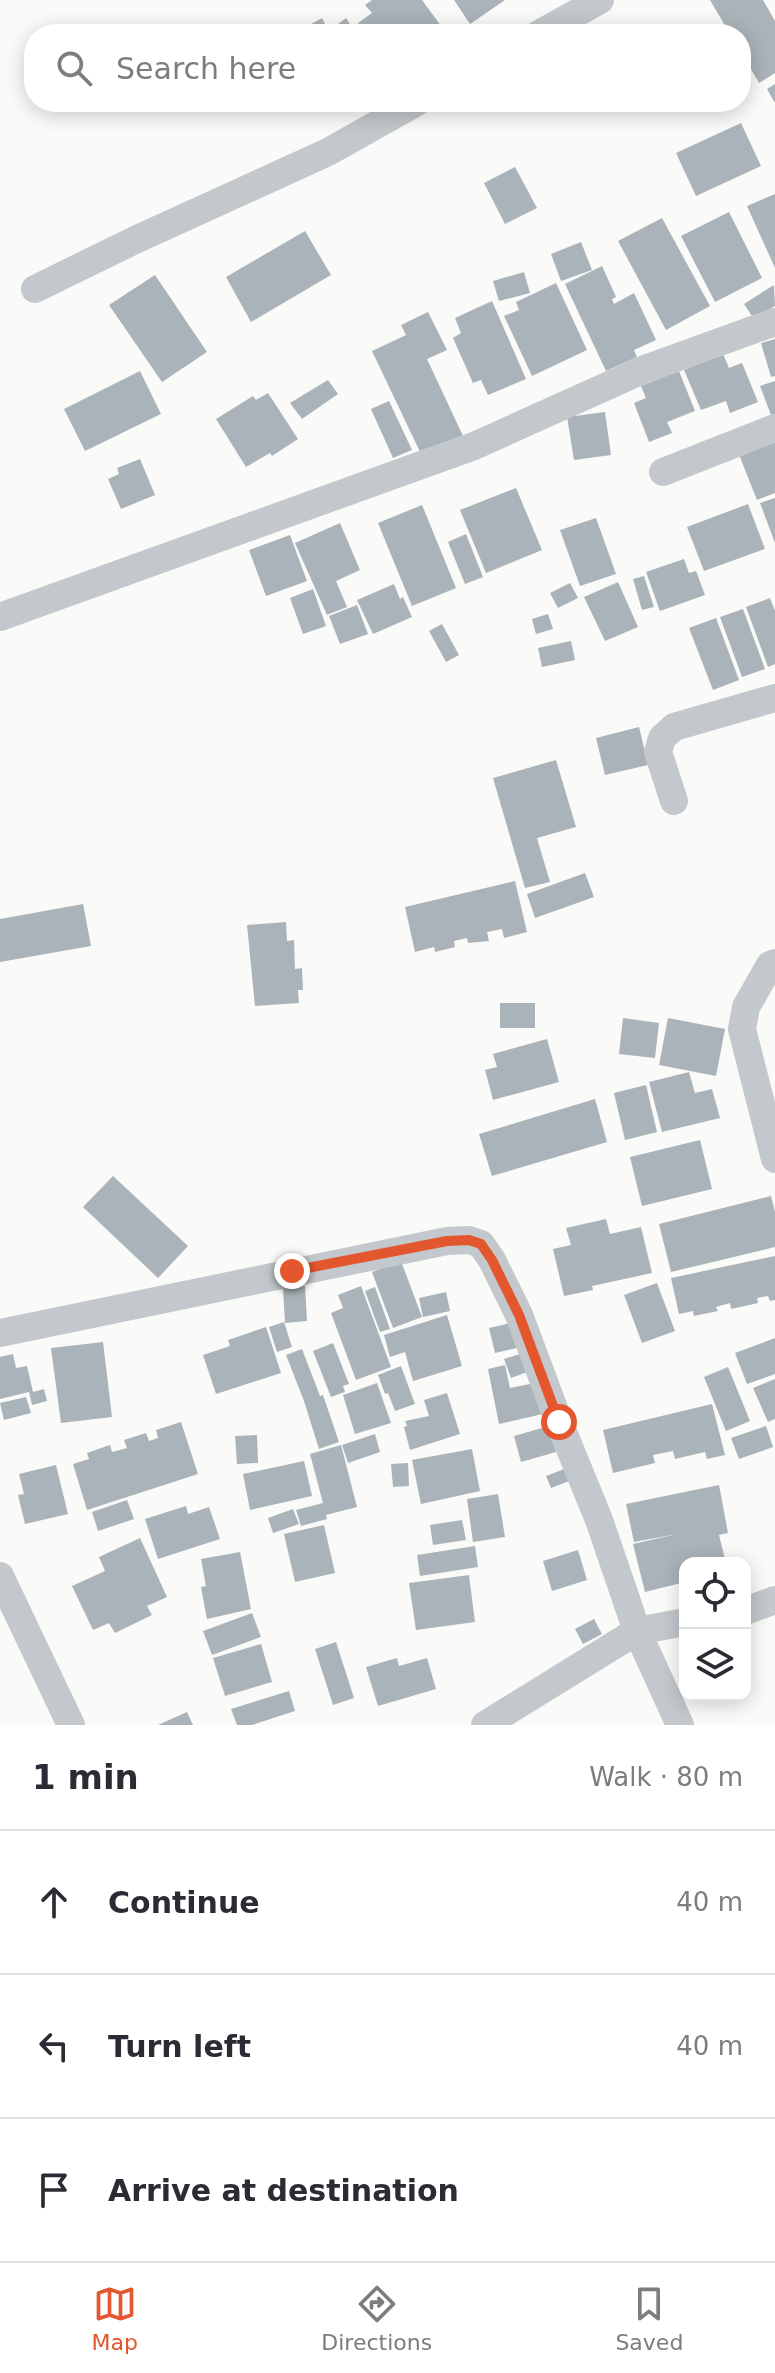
<!DOCTYPE html>
<meta charset="utf-8">
<style>
:root{--surface:#fff;--page:#f7f7f7;--text:#2b2b33;--muted:#7c7c81;--line:#e1e1e2;--accent:#e4572e}
body{margin:0;font-family:"DejaVu Sans",sans-serif;background:var(--page);color:var(--text)}
.controls{position:absolute;right:24px;bottom:24px;display:grid;overflow:hidden;border-radius:16px;box-shadow:0 4px 20px #0003}
.controls button{width:72px;height:72px;display:grid;place-items:center;padding:0;border:0;border-bottom:2px solid var(--line);background:var(--surface);color:var(--text);font:40px sans-serif}
.stop{position:absolute;width:24px;height:24px;margin:-18px;border:6px solid #e4572e;border-radius:50%;background:#fff}
.stop.end{background:#e4572e;border-color:#fff;box-shadow:0 2px 8px #0008}
.list{margin:0;padding:0;list-style:none}
h2{display:flex;justify-content:space-between;align-items:center;height:104px;margin:0;padding:0 32px;font-size:34px}
h2 small{font-size:26px;font-weight:400;color:var(--muted)}
.list li{display:grid;grid-template-columns:52px 1fr auto;gap:24px;align-items:center;box-sizing:border-box;height:144px;padding:0 32px;border-top:2px solid var(--line)}
.list b{display:block;font-size:30px;white-space:nowrap}
.list em{font-size:26px;font-style:normal;color:var(--muted)}
.icon{flex:none;width:44px;height:44px;fill:none;stroke:currentColor;stroke-width:2;stroke-linecap:round;stroke-linejoin:round}
.map{position:relative;flex:none;width:775px;height:1725px;overflow:hidden}
.search{position:absolute;background:var(--surface);box-shadow:0 4px 20px #0003;left:24px;right:24px;top:24px;height:88px;display:flex;align-items:center;gap:20px;box-sizing:border-box;padding:0 28px;border-radius:32px;color:var(--muted);font-size:30px}
.sheet{height:536px;background:var(--surface)}
nav{display:flex;justify-content:space-around;align-items:center;box-sizing:border-box;height:112px;border-top:2px solid var(--line);background:var(--surface);font-size:22px;color:var(--muted)}
nav a{display:grid;justify-items:center;gap:4px}
nav .on{color:var(--accent)}
.map>svg:first-child{display:block}
.building{fill:#aab3b9}
.lines{fill:none;stroke-linecap:round;stroke-linejoin:round}
.minor{stroke:#c3c8cc;stroke-width:28}
.route{stroke:#e4572e;stroke-width:10}
</style>
<div class="map">
<svg width="775" height="1725" viewBox="0 0 775 1725">
<rect width="100%" height="100%" fill="#fafaf8"/>
<g class="building">
<path d="M 372,0 L 422,0 L 447,34 L 366,34 L 358,23 L 372,13 L 365,5 Z"/>
<path d="M 454,0 L 505,0 L 470,24 Z"/>
<path d="M 710,0 L 763,0 L 775,21 L 775,73 L 759,83 L 741,52 L 741,34 L 730,34 Z"/>
<path d="M 322,18 L 330,34 L 293,34 Z"/>
<path d="M 346,18 L 356,34 L 333,34 L 330,30 Z"/>
<path d="M 678,25 L 683,34 L 663,34 Z"/>
<path d="M 775,84 L 775,103 L 767,89 Z"/>
<path d="M 741,123 L 761,166 L 696,196 L 676,153 Z"/>
<path d="M 515,167 L 537,208 L 505,224 L 484,183 Z"/>
<path d="M 775,194 L 775,268 L 747,206 Z"/>
<path d="M 729,212 L 762,278 L 715,302 L 681,236 Z"/>
<path d="M 662,218 L 710,306 L 666,330 L 618,241 Z"/>
<path d="M 305,231 L 331,275 L 251,322 L 226,277 Z"/>
<path d="M 581,242 L 592,270 L 561,281 L 551,254 Z"/>
<path d="M 602,266 L 616,297 L 612,299 L 614,304 L 634,293 L 656,340 L 634,350 L 637,357 L 606,371 L 565,284 Z"/>
<path d="M 524,272 L 530,293 L 499,301 L 493,281 Z"/>
<path d="M 155,275 L 207,352 L 162,382 L 109,305 Z"/>
<path d="M 556,283 L 587,350 L 532,376 L 504,316 L 519,310 L 516,302 Z"/>
<path d="M 774,285 L 775,306 L 754,319 L 744,304 Z"/>
<path d="M 492,301 L 526,379 L 488,395 L 481,380 L 473,383 L 453,338 L 461,333 L 455,318 Z"/>
<path d="M 428,312 L 447,350 L 427,359 L 463,436 L 422,456 L 372,351 L 406,335 L 401,325 Z"/>
<path d="M 775,339 L 775,376 L 771,377 L 761,343 Z"/>
<path d="M 723,354 L 729,368 L 742,363 L 758,402 L 730,413 L 726,401 L 701,410 L 684,370 Z"/>
<path d="M 140,371 L 161,414 L 85,451 L 64,409 Z"/>
<path d="M 679,371 L 695,411 L 667,422 L 672,433 L 649,442 L 634,403 L 646,398 L 641,386 Z"/>
<path d="M 328,380 L 338,394 L 302,419 L 290,403 Z"/>
<path d="M 775,381 L 775,414 L 771,415 L 760,386 Z"/>
<path d="M 268,393 L 298,439 L 272,456 L 270,453 L 246,467 L 216,419 L 253,396 L 256,400 Z"/>
<path d="M 389,401 L 412,450 L 393,458 L 371,409 Z"/>
<path d="M 605,412 L 611,455 L 574,460 L 567,417 Z"/>
<path d="M 775,438 L 775,493 L 757,500 L 738,452 Z"/>
<path d="M 140,459 L 155,495 L 121,509 L 108,479 L 119,474 L 117,468 Z"/>
<path d="M 516,488 L 542,550 L 486,573 L 460,510 Z"/>
<path d="M 775,498 L 775,543 L 760,503 Z"/>
<path d="M 748,504 L 765,549 L 704,571 L 687,527 Z"/>
<path d="M 422,505 L 456,588 L 412,606 L 378,523 Z"/>
<path d="M 596,518 L 616,574 L 580,586 L 560,530 Z"/>
<path d="M 340,523 L 360,570 L 336,581 L 347,607 L 327,615 L 295,543 Z"/>
<path d="M 466,534 L 483,577 L 465,584 L 448,542 Z"/>
<path d="M 290,535 L 307,581 L 266,596 L 249,550 Z"/>
<path d="M 684,559 L 689,573 L 696,571 L 705,595 L 660,611 L 646,572 Z"/>
<path d="M 644,576 L 654,607 L 642,610 L 633,579 Z"/>
<path d="M 618,582 L 638,627 L 605,641 L 584,597 Z"/>
<path d="M 570,583 L 578,598 L 558,608 L 550,593 Z"/>
<path d="M 394,584 L 400,599 L 403,597 L 412,617 L 373,634 L 357,600 Z"/>
<path d="M 313,589 L 326,626 L 303,634 L 290,598 Z"/>
<path d="M 770,598 L 775,611 L 775,664 L 768,667 L 746,607 Z"/>
<path d="M 357,605 L 368,634 L 340,644 L 329,616 Z"/>
<path d="M 743,609 L 765,669 L 742,677 L 720,617 Z"/>
<path d="M 548,614 L 553,629 L 536,634 L 532,619 Z"/>
<path d="M 716,618 L 739,680 L 713,690 L 689,628 Z"/>
<path d="M 442,624 L 459,655 L 446,662 L 429,631 Z"/>
<path d="M 571,641 L 575,660 L 542,667 L 538,648 Z"/>
<path d="M 639,727 L 648,765 L 605,775 L 596,738 Z"/>
<path d="M 556,760 L 576,827 L 537,838 L 550,882 L 525,888 L 493,778 Z"/>
<path d="M 585,873 L 594,897 L 535,918 L 527,894 Z"/>
<path d="M 515,881 L 527,932 L 504,938 L 502,929 L 487,932 L 489,941 L 468,943 L 467,938 L 454,941 L 455,947 L 435,952 L 434,947 L 415,952 L 405,907 Z"/>
<path d="M 83,904 L 91,946 L 0,962 L 0,919 Z"/>
<path d="M 286,922 L 287,941 L 294,940 L 295,969 L 302,968 L 303,990 L 298,990 L 299,1003 L 255,1006 L 247,925 Z"/>
<rect x="500" y="1003" width="35" height="25"/>
<path d="M 623,1018 L 659,1023 L 655,1058 L 619,1054 Z"/>
<path d="M 668,1018 L 725,1029 L 716,1076 L 659,1065 Z"/>
<path d="M 547,1039 L 559,1082 L 493,1100 L 485,1070 L 497,1067 L 493,1054 Z"/>
<path d="M 689,1072 L 695,1093 L 712,1089 L 720,1118 L 662,1132 L 649,1082 Z"/>
<path d="M 646,1085 L 657,1132 L 625,1140 L 614,1093 Z"/>
<path d="M 595,1099 L 607,1142 L 492,1176 L 479,1134 Z"/>
<path d="M 700,1140 L 712,1189 L 642,1206 L 630,1157 Z"/>
<path d="M 113,1176 L 188,1246 L 158,1278 L 83,1207 Z"/>
<path d="M 771,1196 L 775,1212 L 775,1247 L 671,1272 L 659,1224 Z"/>
<path d="M 606,1219 L 610,1234 L 641,1227 L 652,1273 L 592,1286 L 593,1290 L 564,1296 L 553,1249 L 571,1245 L 566,1228 Z"/>
<path d="M 775,1256 L 775,1300 L 770,1301 L 768,1296 L 757,1298 L 758,1303 L 731,1309 L 730,1303 L 716,1307 L 718,1311 L 694,1316 L 693,1311 L 679,1314 L 671,1278 Z"/>
<path d="M 401,1261 L 422,1317 L 393,1328 L 372,1272 Z"/>
<path d="M 657,1283 L 675,1331 L 642,1343 L 624,1295 Z"/>
<path d="M 305,1286 L 307,1321 L 285,1323 L 283,1288 Z"/>
<path d="M 361,1286 L 391,1367 L 356,1380 L 331,1313 L 343,1308 L 338,1295 Z"/>
<path d="M 375,1287 L 390,1329 L 380,1332 L 365,1291 Z"/>
<path d="M 446,1292 L 450,1311 L 423,1317 L 419,1298 Z"/>
<path d="M 447,1315 L 462,1366 L 413,1381 L 405,1352 L 390,1357 L 384,1335 Z"/>
<path d="M 284,1322 L 292,1347 L 277,1352 L 269,1327 Z"/>
<path d="M 515,1322 L 521,1347 L 495,1353 L 489,1328 Z"/>
<path d="M 266,1327 L 281,1373 L 216,1394 L 203,1355 L 230,1346 L 228,1340 Z"/>
<path d="M 775,1338 L 775,1374 L 747,1384 L 735,1353 Z"/>
<path d="M 103,1342 L 112,1417 L 61,1423 L 51,1348 Z"/>
<path d="M 333,1343 L 349,1384 L 343,1386 L 345,1392 L 331,1397 L 313,1351 Z"/>
<path d="M 302,1349 L 320,1396 L 323,1395 L 339,1442 L 319,1449 L 304,1401 L 286,1355 Z"/>
<path d="M 526,1352 L 533,1370 L 511,1378 L 504,1359 Z"/>
<path d="M 13,1354 L 16,1368 L 27,1366 L 33,1392 L 44,1389 L 47,1401 L 32,1405 L 29,1392 L 0,1399 L 0,1357 Z"/>
<path d="M 505,1365 L 510,1388 L 540,1382 L 547,1413 L 499,1424 L 488,1369 Z"/>
<path d="M 401,1366 L 415,1404 L 395,1411 L 388,1393 L 385,1394 L 378,1375 Z"/>
<path d="M 728,1367 L 750,1421 L 726,1431 L 704,1377 Z"/>
<path d="M 775,1379 L 775,1419 L 768,1422 L 753,1388 Z"/>
<path d="M 377,1383 L 391,1423 L 355,1434 L 343,1395 Z"/>
<path d="M 447,1393 L 460,1434 L 410,1450 L 404,1427 L 407,1426 L 405,1421 L 429,1416 L 424,1400 Z"/>
<path d="M 26,1397 L 31,1413 L 4,1420 L 0,1403 Z"/>
<path d="M 712,1404 L 725,1455 L 707,1459 L 705,1452 L 675,1459 L 673,1451 L 653,1455 L 655,1463 L 613,1473 L 603,1430 Z"/>
<path d="M 181,1422 L 198,1474 L 87,1510 L 73,1464 L 89,1459 L 87,1453 L 110,1445 L 112,1452 L 127,1448 L 124,1440 L 146,1433 L 149,1441 L 158,1438 L 156,1430 Z"/>
<path d="M 549,1426 L 556,1452 L 521,1462 L 514,1436 Z"/>
<path d="M 766,1426 L 773,1447 L 739,1459 L 731,1438 Z"/>
<path d="M 375,1434 L 380,1452 L 348,1463 L 342,1445 Z"/>
<path d="M 257,1435 L 258,1463 L 237,1464 L 235,1436 Z"/>
<path d="M 341,1445 L 357,1507 L 326,1515 L 327,1519 L 301,1526 L 296,1510 L 323,1503 L 310,1454 Z"/>
<path d="M 472,1449 L 480,1491 L 421,1504 L 412,1460 Z"/>
<path d="M 304,1461 L 312,1496 L 250,1510 L 243,1474 Z"/>
<path d="M 408,1463 L 409,1486 L 393,1487 L 391,1464 Z"/>
<path d="M 56,1465 L 68,1514 L 25,1524 L 18,1495 L 24,1494 L 19,1474 Z"/>
<path d="M 567,1468 L 572,1480 L 551,1488 L 546,1476 Z"/>
<path d="M 719,1485 L 728,1533 L 719,1535 L 726,1563 L 685,1563 L 685,1582 L 645,1592 L 633,1544 L 677,1534 L 634,1542 L 626,1504 Z"/>
<path d="M 498,1494 L 505,1537 L 473,1542 L 467,1499 Z"/>
<path d="M 127,1500 L 134,1519 L 98,1531 L 92,1512 Z"/>
<path d="M 186,1506 L 188,1514 L 209,1507 L 220,1539 L 158,1559 L 145,1519 Z"/>
<path d="M 293,1509 L 299,1524 L 273,1533 L 268,1518 Z"/>
<path d="M 462,1520 L 466,1540 L 433,1545 L 430,1525 Z"/>
<path d="M 324,1525 L 335,1573 L 295,1582 L 284,1534 Z"/>
<path d="M 140,1538 L 167,1597 L 147,1606 L 152,1615 L 115,1633 L 109,1623 L 93,1630 L 72,1586 L 105,1571 L 99,1557 Z"/>
<path d="M 475,1546 L 478,1567 L 420,1576 L 417,1555 Z"/>
<path d="M 578,1550 L 587,1580 L 552,1591 L 543,1561 Z"/>
<path d="M 240,1552 L 251,1609 L 207,1619 L 201,1587 L 206,1586 L 201,1559 Z"/>
<path d="M 469,1575 L 475,1622 L 416,1630 L 409,1583 Z"/>
<path d="M 252,1613 L 261,1637 L 212,1655 L 203,1631 Z"/>
<path d="M 594,1619 L 602,1634 L 583,1644 L 575,1629 Z"/>
<path d="M 336,1642 L 354,1698 L 333,1705 L 315,1649 Z"/>
<path d="M 261,1644 L 272,1682 L 225,1696 L 213,1658 Z"/>
<path d="M 397,1658 L 399,1666 L 427,1658 L 436,1689 L 378,1706 L 366,1667 Z"/>
<path d="M 289,1691 L 295,1711 L 252,1725 L 237,1725 L 231,1709 Z"/>
<path d="M 187,1712 L 193,1725 L 158,1725 Z"/>
</g>
<g class="lines">
<g class="minor">
<path d="M 539,34 L 600,0"/>
<path d="M 35,289 L 135,240 L 328,152 L 417,102"/>
<path d="M 663,472 L 775,428"/>
<path d="M 0,617 L 474,446 L 645,369 L 775,322"/>
<path d="M 674,801 L 658,752 L 662,738 L 674,727 L 775,698"/>
<path d="M 775,963 L 770,965 L 746,1007 L 742,1029 L 775,1159"/>
<path d="M 0,1333 L 447,1241 L 469,1240 L 481,1244 L 492,1260 L 519,1315 L 559,1422 L 599,1520 L 637,1631 L 680,1725"/>
<path d="M 0,1576 L 71,1725"/>
<path d="M 745,1611 L 775,1600"/>
<path d="M 485,1725 L 637,1631 L 685,1622"/>
</g>
</g>
<g class="lines">
<path class="route" d="M 292,1271 L 447,1241 L 469,1240 L 481,1244 L 492,1260 L 519,1315 L 559,1422"/>
</g>
</svg>
<div class="controls">
<button><svg class="icon" aria-label="locate" viewBox="0 0 24 24"><circle cx="12" cy="12" r="6"/><path d="M12 2v4M12 18v4M2 12h4M18 12h4"/></svg></button>
<button><svg class="icon" aria-label="layers" viewBox="0 0 24 24"><path d="M12 4l9 5-9 5-9-5zM3 14l9 5 9-5"/></svg></button>
</div>
<div class="stop" style="left:559px;top:1422px"></div>
<div class="stop end" style="left:292px;top:1271px"></div>
<div class="search"><svg class="icon" aria-label="search" viewBox="0 0 24 24"><circle cx="10" cy="10" r="6"/><path d="M15 15l6 6"/></svg>Search here</div>
</div>
<section class="sheet">
<h2>1 min<small>Walk · 80 m</small></h2>
<ul class="list">
<li><svg class="icon" aria-label="ahead" viewBox="0 0 24 24"><path d="M12 20V5M6 11l6-6 6 6"/></svg><div><b>Continue</b></div><em>40 m</em></li>
<li><svg class="icon" aria-label="left" viewBox="0 0 24 24"><path d="M17 20v-9H6M10 6l-5 5 5 5"/></svg><div><b>Turn left</b></div><em>40 m</em></li>
<li><svg class="icon" aria-label="arrive" viewBox="0 0 24 24"><path d="M6 21V4h12l-3 4 3 4H6"/></svg><div><b>Arrive at destination</b></div></li>
</ul>
</section>
<nav>
<a class="on"><svg class="icon" aria-label="map" viewBox="0 0 24 24"><path d="M3 6l6-2 6 2 6-2v14l-6 2-6-2-6 2zM9 4v14M15 6v14"/></svg>Map</a>
<a><svg class="icon" aria-label="directions" viewBox="0 0 24 24"><path d="M12 3l9 9-9 9-9-9zM9 14v-3h6M13 9l2 2-2 2"/></svg>Directions</a>
<a><svg class="icon" aria-label="saved" viewBox="0 0 24 24"><path d="M7 4h10v16l-5-4-5 4z"/></svg>Saved</a>
</nav>
